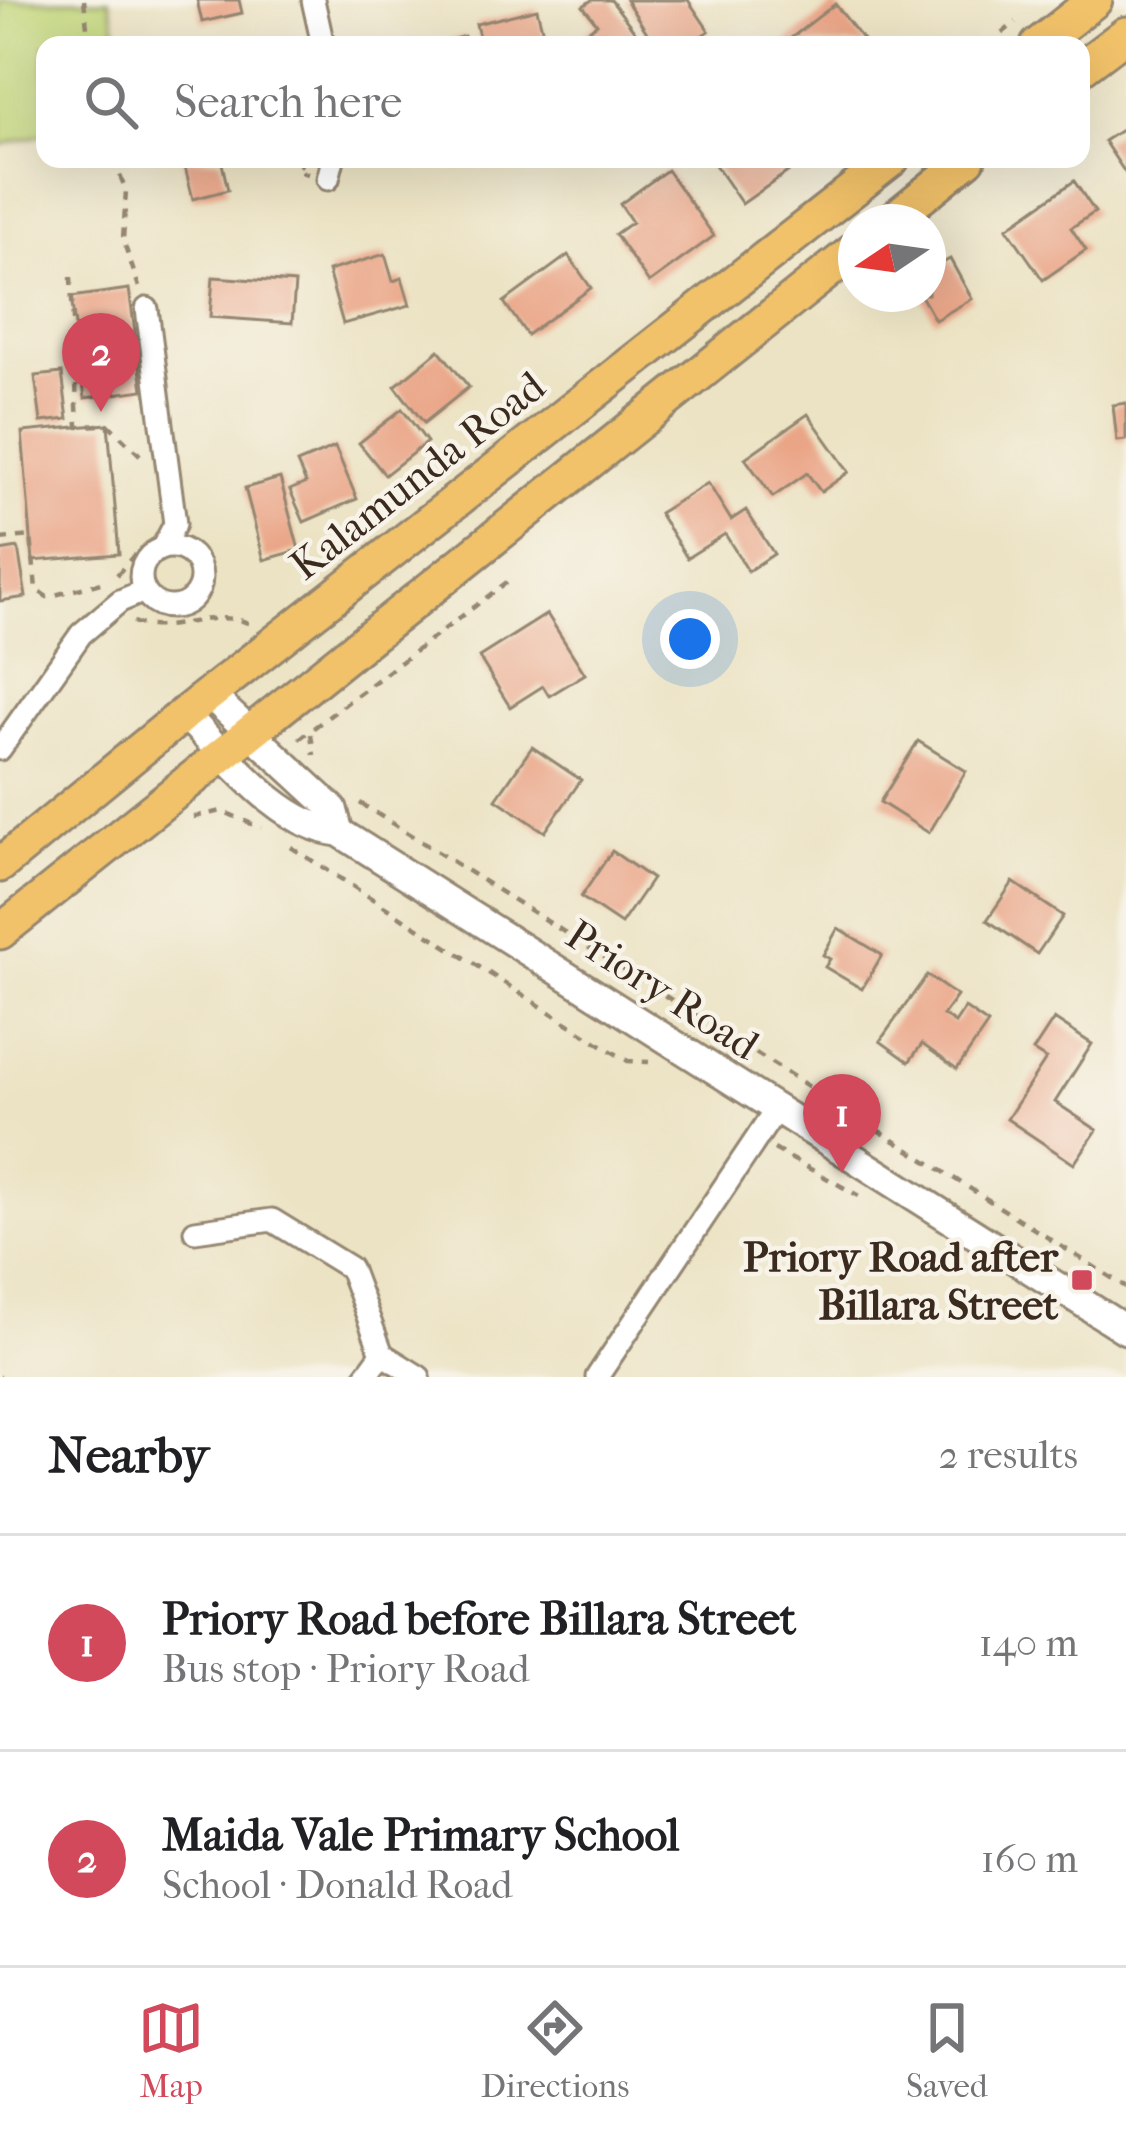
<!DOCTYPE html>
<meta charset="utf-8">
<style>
:root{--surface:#fff;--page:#f6f6f6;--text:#202124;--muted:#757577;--line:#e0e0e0;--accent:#d1495b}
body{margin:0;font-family:"IM FELL French Canon",serif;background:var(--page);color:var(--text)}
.compass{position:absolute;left:838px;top:204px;width:108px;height:108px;border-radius:50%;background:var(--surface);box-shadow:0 12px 48px #0002;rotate:257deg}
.you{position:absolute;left:690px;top:639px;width:42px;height:42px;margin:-30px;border:9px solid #fff;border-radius:50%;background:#1a73e8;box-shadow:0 0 0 18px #1a73e833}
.badge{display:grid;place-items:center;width:78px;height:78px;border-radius:50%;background:var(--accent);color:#fff;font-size:39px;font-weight:700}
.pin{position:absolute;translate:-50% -99px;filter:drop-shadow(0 3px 6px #0008)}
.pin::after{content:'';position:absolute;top:63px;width:42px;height:36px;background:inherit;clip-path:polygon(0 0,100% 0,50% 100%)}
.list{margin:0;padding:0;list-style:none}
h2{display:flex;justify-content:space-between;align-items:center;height:156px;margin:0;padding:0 48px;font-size:51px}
h2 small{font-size:39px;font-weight:400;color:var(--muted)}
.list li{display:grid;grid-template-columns:78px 1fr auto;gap:36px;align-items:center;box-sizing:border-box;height:216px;padding:0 48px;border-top:3px solid var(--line)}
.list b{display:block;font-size:45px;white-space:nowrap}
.list p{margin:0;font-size:39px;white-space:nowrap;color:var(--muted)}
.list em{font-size:39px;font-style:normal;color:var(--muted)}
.icon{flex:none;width:66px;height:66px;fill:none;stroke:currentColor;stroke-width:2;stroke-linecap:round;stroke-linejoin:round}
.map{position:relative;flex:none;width:1126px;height:1377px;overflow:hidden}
.search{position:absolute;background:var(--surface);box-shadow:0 12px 48px #0002;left:36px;right:36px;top:36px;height:132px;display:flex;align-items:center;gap:30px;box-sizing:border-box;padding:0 42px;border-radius:24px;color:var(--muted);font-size:45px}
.sheet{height:588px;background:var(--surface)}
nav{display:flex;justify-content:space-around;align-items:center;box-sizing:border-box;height:168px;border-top:3px solid var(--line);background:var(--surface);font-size:33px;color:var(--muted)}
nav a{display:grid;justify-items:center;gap:6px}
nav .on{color:var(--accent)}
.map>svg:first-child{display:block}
.green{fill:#c1d679;stroke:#7e804c;stroke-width:3}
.building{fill:#eaa587}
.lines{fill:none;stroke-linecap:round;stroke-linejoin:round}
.minor-casing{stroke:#948671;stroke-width:27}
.tertiary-casing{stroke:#948671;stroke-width:33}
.primary-casing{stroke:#948671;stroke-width:39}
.path{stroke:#948671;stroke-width:4.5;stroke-dasharray:9 9;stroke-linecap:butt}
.minor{stroke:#fff;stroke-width:21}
.tertiary{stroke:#fff;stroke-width:27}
.primary{stroke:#f2c26a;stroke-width:33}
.poi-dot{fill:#d1495b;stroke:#f7f3e8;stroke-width:4.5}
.labels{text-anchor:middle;stroke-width:9;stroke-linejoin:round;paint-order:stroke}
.street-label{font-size:42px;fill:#3b2a1e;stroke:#f7f3e8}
.poi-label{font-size:42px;font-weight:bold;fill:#3b2a1e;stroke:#f7f3e8;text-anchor:end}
</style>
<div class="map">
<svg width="1126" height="1377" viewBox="0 0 1126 1377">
<rect width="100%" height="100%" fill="#f7f3e8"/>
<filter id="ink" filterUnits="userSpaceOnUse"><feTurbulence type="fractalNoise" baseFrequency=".00833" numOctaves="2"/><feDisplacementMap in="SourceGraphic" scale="24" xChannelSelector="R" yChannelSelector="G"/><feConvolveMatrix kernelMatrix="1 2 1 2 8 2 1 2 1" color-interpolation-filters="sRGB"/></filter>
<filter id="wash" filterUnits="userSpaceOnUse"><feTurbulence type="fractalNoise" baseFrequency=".004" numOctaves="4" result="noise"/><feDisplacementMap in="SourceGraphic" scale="48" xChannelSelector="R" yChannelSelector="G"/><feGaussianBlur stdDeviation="2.7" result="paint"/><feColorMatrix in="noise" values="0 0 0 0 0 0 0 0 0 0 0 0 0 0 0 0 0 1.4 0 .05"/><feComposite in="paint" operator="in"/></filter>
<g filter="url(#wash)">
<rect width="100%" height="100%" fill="#ece3c4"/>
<path class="green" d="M 0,0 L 109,0 L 120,45 L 45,45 L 45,134 L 0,145 Z"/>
<g id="blocks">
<g class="building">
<path d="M 197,0 L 239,0 L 242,13 L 202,22 Z"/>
<path d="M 592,0 L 611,0 L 645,45 L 569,45 L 597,24 L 583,6 Z"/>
<path d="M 626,0 L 688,0 L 709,31 L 687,45 L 655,45 Z"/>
<path d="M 835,4 L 867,45 L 782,45 Z"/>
<path d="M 537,9 L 546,45 L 481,45 L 476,24 Z"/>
<path d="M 464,36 L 467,45 L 437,45 L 437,44 Z"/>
<path d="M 1126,127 L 1126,174 L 1104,141 Z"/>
<path d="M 183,159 L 221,159 L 228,190 L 193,199 Z"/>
<path d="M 716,159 L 806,159 L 742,204 L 713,162 Z"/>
<path d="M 667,170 L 714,236 L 649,283 L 615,234 L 632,222 L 620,204 Z"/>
<path d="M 1074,181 L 1095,212 L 1071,228 L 1086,250 L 1043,280 L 1007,228 Z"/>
<path d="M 385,254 L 393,281 L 402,278 L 410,305 L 343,324 L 328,271 Z"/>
<path d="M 568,255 L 591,288 L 527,335 L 504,302 Z"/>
<path d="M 950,259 L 972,299 L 935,320 L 920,294 L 928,294 L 928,271 Z"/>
<path d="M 213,277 L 295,283 L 292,323 L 210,317 Z"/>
<path d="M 129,289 L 143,390 L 85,398 L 71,297 Z"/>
<path d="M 439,350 L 469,387 L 424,423 L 395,386 Z"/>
<path d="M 62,373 L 68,419 L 41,422 L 35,376 Z"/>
<path d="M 1126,403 L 1126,440 L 1117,441 L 1113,405 Z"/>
<path d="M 402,409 L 427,442 L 385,475 L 359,443 Z"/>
<path d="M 808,414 L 849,472 L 821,492 L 807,473 L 773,497 L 745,458 Z"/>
<path d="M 108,424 L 119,554 L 33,561 L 22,432 Z"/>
<path d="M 335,447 L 357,499 L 304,522 L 290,490 L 306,483 L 297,463 Z"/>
<path d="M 280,478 L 299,550 L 264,560 L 245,488 Z"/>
<path d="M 708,483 L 731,520 L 746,510 L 774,554 L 748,571 L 725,534 L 687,558 L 659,513 Z"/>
<path d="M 18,548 L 26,597 L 0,601 L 0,551 Z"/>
<path d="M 547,614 L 585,674 L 549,696 L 543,686 L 510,707 L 479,657 Z"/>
<path d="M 918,741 L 966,771 L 929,833 L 880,802 Z"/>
<path d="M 532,747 L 581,780 L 545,832 L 496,799 Z"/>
<path d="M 612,851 L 652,879 L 621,924 L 581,897 Z"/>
<path d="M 1013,882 L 1063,916 L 1037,954 L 987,920 Z"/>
<path d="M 838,928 L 882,955 L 862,989 L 825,967 L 830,959 L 823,955 Z"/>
<path d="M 927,975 L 957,996 L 943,1015 L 955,1023 L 965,1008 L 988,1024 L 957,1069 L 922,1044 L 909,1062 L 880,1041 Z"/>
<path d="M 1054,1019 L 1092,1044 L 1055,1102 L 1097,1130 L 1074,1164 L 1007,1119 L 1046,1059 L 1033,1051 Z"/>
</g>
</g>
</g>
<g filter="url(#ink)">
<use href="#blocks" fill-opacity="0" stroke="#948671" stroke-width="3"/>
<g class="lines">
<defs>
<g id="minor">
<path d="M 313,0 L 323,45"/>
<path d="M 328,179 L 333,159"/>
<path d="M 147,309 L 175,524 L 163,547"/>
<circle cx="171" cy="577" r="30"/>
<path d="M 0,749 L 81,634 L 120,601 L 144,591"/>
<path d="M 195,1231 L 272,1220 L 350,1268 L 382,1354 L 419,1377"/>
<path d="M 365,1377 L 382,1354"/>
<path d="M 597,1377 L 775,1111"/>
</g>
<g id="tertiary">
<path d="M 209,694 L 333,809 L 339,832"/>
<path d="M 184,714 C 225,754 279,826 339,832 L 1126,1330"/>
</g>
<g id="primary">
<path d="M 1038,45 L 1095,0"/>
<path d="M 1081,68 L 1126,34"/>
<path d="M 890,222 L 968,159"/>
<path d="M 0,865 L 184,714 L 892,159"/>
<path d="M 0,932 L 856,249"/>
</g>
</defs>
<use href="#minor" class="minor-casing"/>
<use href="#tertiary" class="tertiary-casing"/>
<use href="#primary" class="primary-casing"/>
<g class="path">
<path d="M 84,0 L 89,45"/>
<path d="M 988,45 L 1016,22"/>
<path d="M 113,159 L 126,190 L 123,240 L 139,287"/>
<path d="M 304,159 L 297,171 L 308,174"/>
<path d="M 71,277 L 78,427 L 108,424 L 142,457"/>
<path d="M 0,539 L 31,536 L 36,589 L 47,597 L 101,583"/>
<path d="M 117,575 L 140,548"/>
<path d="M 133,622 C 172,637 213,606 250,624"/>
<path d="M 311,734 L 314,755"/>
<path d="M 299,739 L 507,582"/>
<path d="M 360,803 L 1126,1287"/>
<path d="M 193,817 L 222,811 L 261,828"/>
<path d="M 291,847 L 608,1049 L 628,1061 L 649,1062"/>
<path d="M 774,1149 L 859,1196"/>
<path d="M 0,1377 L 1,1377"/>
</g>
<use href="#minor" class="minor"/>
<use href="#tertiary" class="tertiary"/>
<use href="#primary" class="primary"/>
</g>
</g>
<rect class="poi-dot" x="1070" y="1268" width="24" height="24" rx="6"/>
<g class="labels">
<g class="street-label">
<text transform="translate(417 475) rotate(-38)" y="15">Kalamunda Road</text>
<text transform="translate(663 989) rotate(33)" y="15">Priory Road</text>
</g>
<g class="poi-label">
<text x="1058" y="1271">Priory Road after<tspan x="1058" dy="48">Billara Street</tspan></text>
</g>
</g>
</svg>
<svg class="compass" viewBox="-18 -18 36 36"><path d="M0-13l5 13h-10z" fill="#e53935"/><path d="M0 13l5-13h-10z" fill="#757577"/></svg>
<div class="you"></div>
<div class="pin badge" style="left:842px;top:1173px">1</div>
<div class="pin badge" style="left:101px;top:412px">2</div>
<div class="search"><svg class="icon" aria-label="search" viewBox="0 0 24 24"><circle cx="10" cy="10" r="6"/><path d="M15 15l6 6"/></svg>Search here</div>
</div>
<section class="sheet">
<h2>Nearby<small>2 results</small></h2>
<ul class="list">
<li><span class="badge">1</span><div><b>Priory Road before Billara Street</b><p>Bus stop · Priory Road</p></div><em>140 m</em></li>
<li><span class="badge">2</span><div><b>Maida Vale Primary School</b><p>School · Donald Road</p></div><em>160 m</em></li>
</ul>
</section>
<nav>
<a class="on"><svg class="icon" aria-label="map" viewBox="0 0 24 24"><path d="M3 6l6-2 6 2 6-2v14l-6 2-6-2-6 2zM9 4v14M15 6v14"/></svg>Map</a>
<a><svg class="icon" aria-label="directions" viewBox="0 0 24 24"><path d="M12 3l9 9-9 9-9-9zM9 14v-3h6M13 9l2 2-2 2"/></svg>Directions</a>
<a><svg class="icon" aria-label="saved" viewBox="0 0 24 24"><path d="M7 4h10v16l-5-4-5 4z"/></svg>Saved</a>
</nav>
